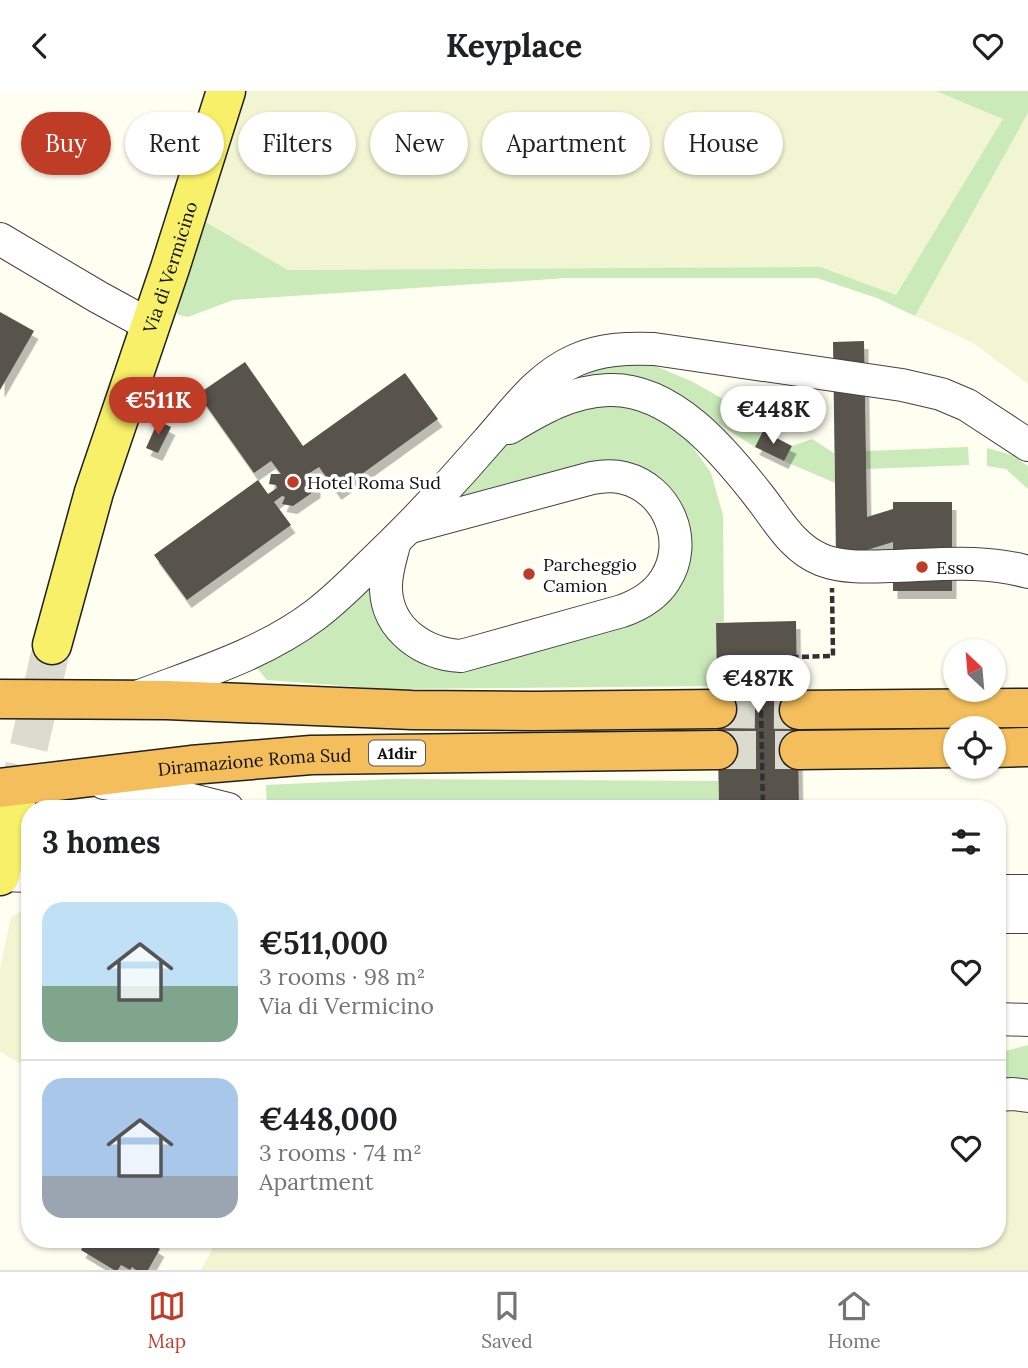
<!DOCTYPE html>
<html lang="en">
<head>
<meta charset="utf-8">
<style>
  :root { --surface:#fff; --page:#f2f2f2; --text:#202124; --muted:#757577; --line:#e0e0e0; --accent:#bf3d27 }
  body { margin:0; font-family:Lora,serif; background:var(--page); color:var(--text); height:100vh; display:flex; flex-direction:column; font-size:26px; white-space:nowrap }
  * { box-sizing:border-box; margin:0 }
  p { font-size:23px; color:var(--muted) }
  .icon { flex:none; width:38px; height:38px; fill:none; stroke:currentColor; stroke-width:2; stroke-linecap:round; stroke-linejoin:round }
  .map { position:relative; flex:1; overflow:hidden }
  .details { position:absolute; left:21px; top:709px; width:985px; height:448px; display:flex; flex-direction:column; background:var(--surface); border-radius:28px; box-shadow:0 2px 5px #0004 }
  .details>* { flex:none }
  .hud { position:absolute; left:21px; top:21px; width:987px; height:63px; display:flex; gap:14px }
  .needle { width:46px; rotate:334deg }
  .fabs { position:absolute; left:943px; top:548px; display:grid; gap:14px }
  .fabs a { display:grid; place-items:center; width:63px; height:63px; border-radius:50%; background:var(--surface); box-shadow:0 2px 5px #0004; font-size:35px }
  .price { position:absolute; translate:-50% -60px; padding:0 16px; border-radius:24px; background:#fff; color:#222; font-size:23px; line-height:46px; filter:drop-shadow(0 2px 4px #0008) }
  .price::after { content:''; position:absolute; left:50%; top:42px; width:21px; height:16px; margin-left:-10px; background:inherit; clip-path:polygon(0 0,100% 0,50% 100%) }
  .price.on { background:var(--accent); color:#fff }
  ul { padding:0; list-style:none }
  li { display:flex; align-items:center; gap:21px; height:175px; padding:0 21px }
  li+li { border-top:2px solid var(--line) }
  li span { display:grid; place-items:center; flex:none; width:196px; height:140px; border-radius:21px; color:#555 }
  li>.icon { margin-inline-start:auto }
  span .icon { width:84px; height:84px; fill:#fffc; stroke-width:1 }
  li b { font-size:30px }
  h2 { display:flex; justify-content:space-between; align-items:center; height:84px; padding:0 21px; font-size:30px }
  .chip { padding:0 24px; border-radius:32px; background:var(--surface); box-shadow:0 2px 5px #0004; font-size:24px; line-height:63px }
  .chip.on { background:var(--accent); color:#fff }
  header { display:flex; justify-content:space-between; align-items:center; height:91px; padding:0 21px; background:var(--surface); font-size:32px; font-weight:700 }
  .tabs { display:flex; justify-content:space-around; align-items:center; height:98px; border-top:2px solid var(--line); background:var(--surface); font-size:19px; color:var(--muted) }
  .tabs a { display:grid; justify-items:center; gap:4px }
  .tabs .on { color:var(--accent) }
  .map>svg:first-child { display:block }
  .farmland { fill:#f1f5d1 }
  .green { fill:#caeaba }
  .building { fill:#58524b; filter:url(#shadow) }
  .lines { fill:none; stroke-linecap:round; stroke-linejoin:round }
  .major-tunnel { stroke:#dbdbcf; stroke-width:38; stroke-dasharray:38 19; stroke-linecap:butt }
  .highway-tunnel { stroke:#dbdbcf; stroke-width:38; stroke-dasharray:38 19; stroke-linecap:butt }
  .minor-casing { stroke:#424242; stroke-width:34 }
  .major-casing { stroke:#202020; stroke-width:41 }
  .highway-casing { stroke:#202020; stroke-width:41 }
  .path { stroke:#313131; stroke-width:4.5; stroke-dasharray:7 3.5; stroke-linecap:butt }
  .minor { stroke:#fff; stroke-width:32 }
  .major { stroke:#f8f068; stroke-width:38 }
  .highway { stroke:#f3be5b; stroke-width:38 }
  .path-bridge { stroke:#313131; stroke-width:4.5; stroke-dasharray:7 3.5; stroke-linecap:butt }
  .poi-dot { fill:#bf3d27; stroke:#fff; stroke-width:2.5 }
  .labels { text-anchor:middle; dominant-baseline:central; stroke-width:7; stroke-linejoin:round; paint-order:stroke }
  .shield { fill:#fff; stroke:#575757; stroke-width:2 }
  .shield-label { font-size:16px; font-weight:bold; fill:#0f0f0f }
  .street-label { font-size:18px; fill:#0f0f0f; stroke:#fff }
  .poi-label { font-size:18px; fill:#0f0f0f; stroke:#fff; text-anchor:start }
</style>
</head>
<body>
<header><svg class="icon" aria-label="back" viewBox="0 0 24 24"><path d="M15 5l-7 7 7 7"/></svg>Keyplace<svg class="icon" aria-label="heart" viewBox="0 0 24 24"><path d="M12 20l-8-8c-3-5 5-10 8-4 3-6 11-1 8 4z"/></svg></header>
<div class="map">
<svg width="1028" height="1179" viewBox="0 0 1028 1179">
  <defs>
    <filter id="shadow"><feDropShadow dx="4.5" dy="8" stdDeviation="0" flood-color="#0004"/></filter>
  </defs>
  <rect width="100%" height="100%" fill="#fffff1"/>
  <!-- farmland -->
  <g class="farmland">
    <polygon points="245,0 936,0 1004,28 896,204 821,176 288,179 197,126 205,101"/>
    <polygon points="1028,22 1028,293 973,252 915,225"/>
    <polygon points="30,815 30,978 0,961 0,878 11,826"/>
    <polygon points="998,1011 1028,1015 1028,1179 201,1179 218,1148 998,1148"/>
  </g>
  <!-- green -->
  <g class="green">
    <polygon points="936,0 1028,0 1028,22 915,225 877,207 817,187 567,187 233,209 188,226 179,224 170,214 197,126 288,179 821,176 896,204 1003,28"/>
    <polygon points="617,271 655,275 691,290 737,316 763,340 755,356 706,325 547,300 579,280"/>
    <polygon points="610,311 652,323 687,348 711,382 723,424 724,531 716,532 717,595 386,598 267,589 251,570 380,472 403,560 659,513 662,395 437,415 527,329"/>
    <polygon points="812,348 834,362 835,392 784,370 792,355"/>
    <polygon points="968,356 969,374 866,378 866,360"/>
    <polygon points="987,357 1012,364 1028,375 1028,398 1006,378 987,375"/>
    <polygon points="394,688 718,690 719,717 267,717 266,694"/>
    <polygon points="1028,954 1028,989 1007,987 998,988 998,962"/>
  </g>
  <!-- building -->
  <g class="building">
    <polygon points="0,221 34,240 0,299"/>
    <polygon points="864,250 867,426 893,418 893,411 952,411 952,500 893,500 893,451 867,459 867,466 836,466 833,251"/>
    <polygon points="245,271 303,355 405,282 438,328 337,401 319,376 308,383 310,387 316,388 316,399 293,415 282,413 285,406 282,405 274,411 291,434 187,509 154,464 258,389 268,403 277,397 276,394 269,393 271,383 281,383 271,370 254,382 198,303"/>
    <polygon points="158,330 171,336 158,362 146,357"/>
    <polygon points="763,340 792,355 784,370 755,356"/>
    <polygon points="796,530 799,718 719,718 716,532"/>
    <polygon points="87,1148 149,1148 147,1150 160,1158 148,1179 136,1179 132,1176 130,1179 121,1174 118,1179 114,1179 81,1159"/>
  </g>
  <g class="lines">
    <!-- major-tunnel -->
    <polyline class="major-tunnel" points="16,712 52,554"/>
    <!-- highway-tunnel -->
    <g class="highway-tunnel">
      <polyline points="717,618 799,619"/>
      <polyline points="718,659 799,659"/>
    </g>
    <!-- minor casing -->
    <g class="minor-casing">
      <g id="minor">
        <polyline points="0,148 98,206 151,235"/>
        <path d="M509 337C539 319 571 300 608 299 671 296 724 360 759 405 778 429 792 457 822 469 843 477 867 476 890 475 935 474 984 468 1028 481"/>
        <path d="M395 450C391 466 385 483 386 499 388 539 424 563 461 565L622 520C639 514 655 505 665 489 690 451 668 398 624 387 613 384 602 385 592 387L410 436"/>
        <path d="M137 606C197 583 262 564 315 524 335 509 352 492 370 474 411 435 450 394 487 351 514 321 537 286 576 269 601 258 627 257 654 258L902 294 941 303 967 314 1028 354"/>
        <polyline points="104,692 168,703 228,718"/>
        <polyline points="0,784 30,785"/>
        <polyline points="998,800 1028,800"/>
        <polyline points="998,826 1028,826"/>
        <polyline points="998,928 1028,929"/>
        <polyline points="998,1004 1013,1003 1028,1005"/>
      </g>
    </g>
    <!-- major casing -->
    <g class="major-casing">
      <g id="major">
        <path id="s1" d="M52 554 94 401 170 177 226 0"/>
        <polyline points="0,785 16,712"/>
      </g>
    </g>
    <!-- highway casing -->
    <g class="highway-casing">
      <g id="highway">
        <polyline points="0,608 167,609 412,619 533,620 717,618"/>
        <polyline points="799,619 1028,617"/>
        <polyline points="994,657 1028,656"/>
        <polyline points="799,659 956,657"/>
        <path id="s2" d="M0 697 191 674 311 664 718 659"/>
      </g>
    </g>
    <!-- path -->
    <polyline class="path" points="760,567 833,565 832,497"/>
    <!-- minor -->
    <use href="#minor" class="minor"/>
    <!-- major -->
    <use href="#major" class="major"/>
    <!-- highway -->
    <use href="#highway" class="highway"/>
    <!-- path-bridge -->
    <polyline class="path-bridge" points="760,567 763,718"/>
  </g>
  <!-- markers -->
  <g class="poi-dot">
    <circle cx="293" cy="391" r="7"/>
    <circle cx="922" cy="476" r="7"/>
    <circle cx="529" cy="483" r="7"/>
  </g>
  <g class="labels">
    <!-- shield labels -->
    <rect class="shield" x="369" y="649.5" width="56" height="25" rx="5"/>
    <g class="shield-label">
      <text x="397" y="662">A1dir</text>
    </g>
    <!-- street labels -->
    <g class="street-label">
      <text stroke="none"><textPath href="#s1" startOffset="396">Via di Vermicino</textPath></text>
      <text stroke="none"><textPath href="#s2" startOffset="256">Diramazione Roma Sud</textPath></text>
    </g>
    <!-- poi labels -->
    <g class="poi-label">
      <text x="307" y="391">Hotel Roma Sud</text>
      <text x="543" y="473">Parcheggio<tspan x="543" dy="21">Camion</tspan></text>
      <text x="936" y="476">Esso</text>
    </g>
  </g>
</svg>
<div class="fabs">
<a><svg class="needle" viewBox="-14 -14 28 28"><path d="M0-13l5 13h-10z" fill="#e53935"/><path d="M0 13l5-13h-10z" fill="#757577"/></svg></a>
<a><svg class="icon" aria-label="locate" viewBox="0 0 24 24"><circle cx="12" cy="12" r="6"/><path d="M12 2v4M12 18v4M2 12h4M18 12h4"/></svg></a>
</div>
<b class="price on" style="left:158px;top:346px">€511K</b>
<b class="price" style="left:773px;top:355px">€448K</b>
<b class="price" style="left:758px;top:624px">€487K</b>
<div class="hud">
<a class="chip on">Buy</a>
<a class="chip">Rent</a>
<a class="chip">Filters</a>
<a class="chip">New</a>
<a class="chip">Apartment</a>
<a class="chip">House</a>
</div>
<section class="details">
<h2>3 homes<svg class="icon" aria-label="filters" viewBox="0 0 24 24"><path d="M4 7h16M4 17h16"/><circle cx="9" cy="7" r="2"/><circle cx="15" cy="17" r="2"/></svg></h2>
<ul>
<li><span style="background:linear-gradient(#bfe0f5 60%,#7fa58c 0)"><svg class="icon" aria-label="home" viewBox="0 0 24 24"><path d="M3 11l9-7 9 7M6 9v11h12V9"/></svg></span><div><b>€511,000</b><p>3 rooms · 98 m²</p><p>Via di Vermicino</p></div><svg class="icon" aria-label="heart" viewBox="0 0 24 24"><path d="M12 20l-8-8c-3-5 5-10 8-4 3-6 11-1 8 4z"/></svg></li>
<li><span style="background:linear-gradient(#a9c7e8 70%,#9aa5b1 0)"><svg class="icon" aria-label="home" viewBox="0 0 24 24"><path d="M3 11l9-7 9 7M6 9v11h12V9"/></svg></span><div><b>€448,000</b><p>3 rooms · 74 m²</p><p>Apartment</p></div><svg class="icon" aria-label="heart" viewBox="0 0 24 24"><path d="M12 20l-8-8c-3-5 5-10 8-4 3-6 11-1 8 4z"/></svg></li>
</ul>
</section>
</div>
<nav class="tabs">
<a class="on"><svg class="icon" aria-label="map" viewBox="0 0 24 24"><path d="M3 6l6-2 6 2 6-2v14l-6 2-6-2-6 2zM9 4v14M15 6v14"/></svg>Map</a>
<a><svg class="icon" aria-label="saved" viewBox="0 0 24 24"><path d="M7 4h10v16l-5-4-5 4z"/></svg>Saved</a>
<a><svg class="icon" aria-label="home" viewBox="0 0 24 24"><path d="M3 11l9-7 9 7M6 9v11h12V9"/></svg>Home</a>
</nav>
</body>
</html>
